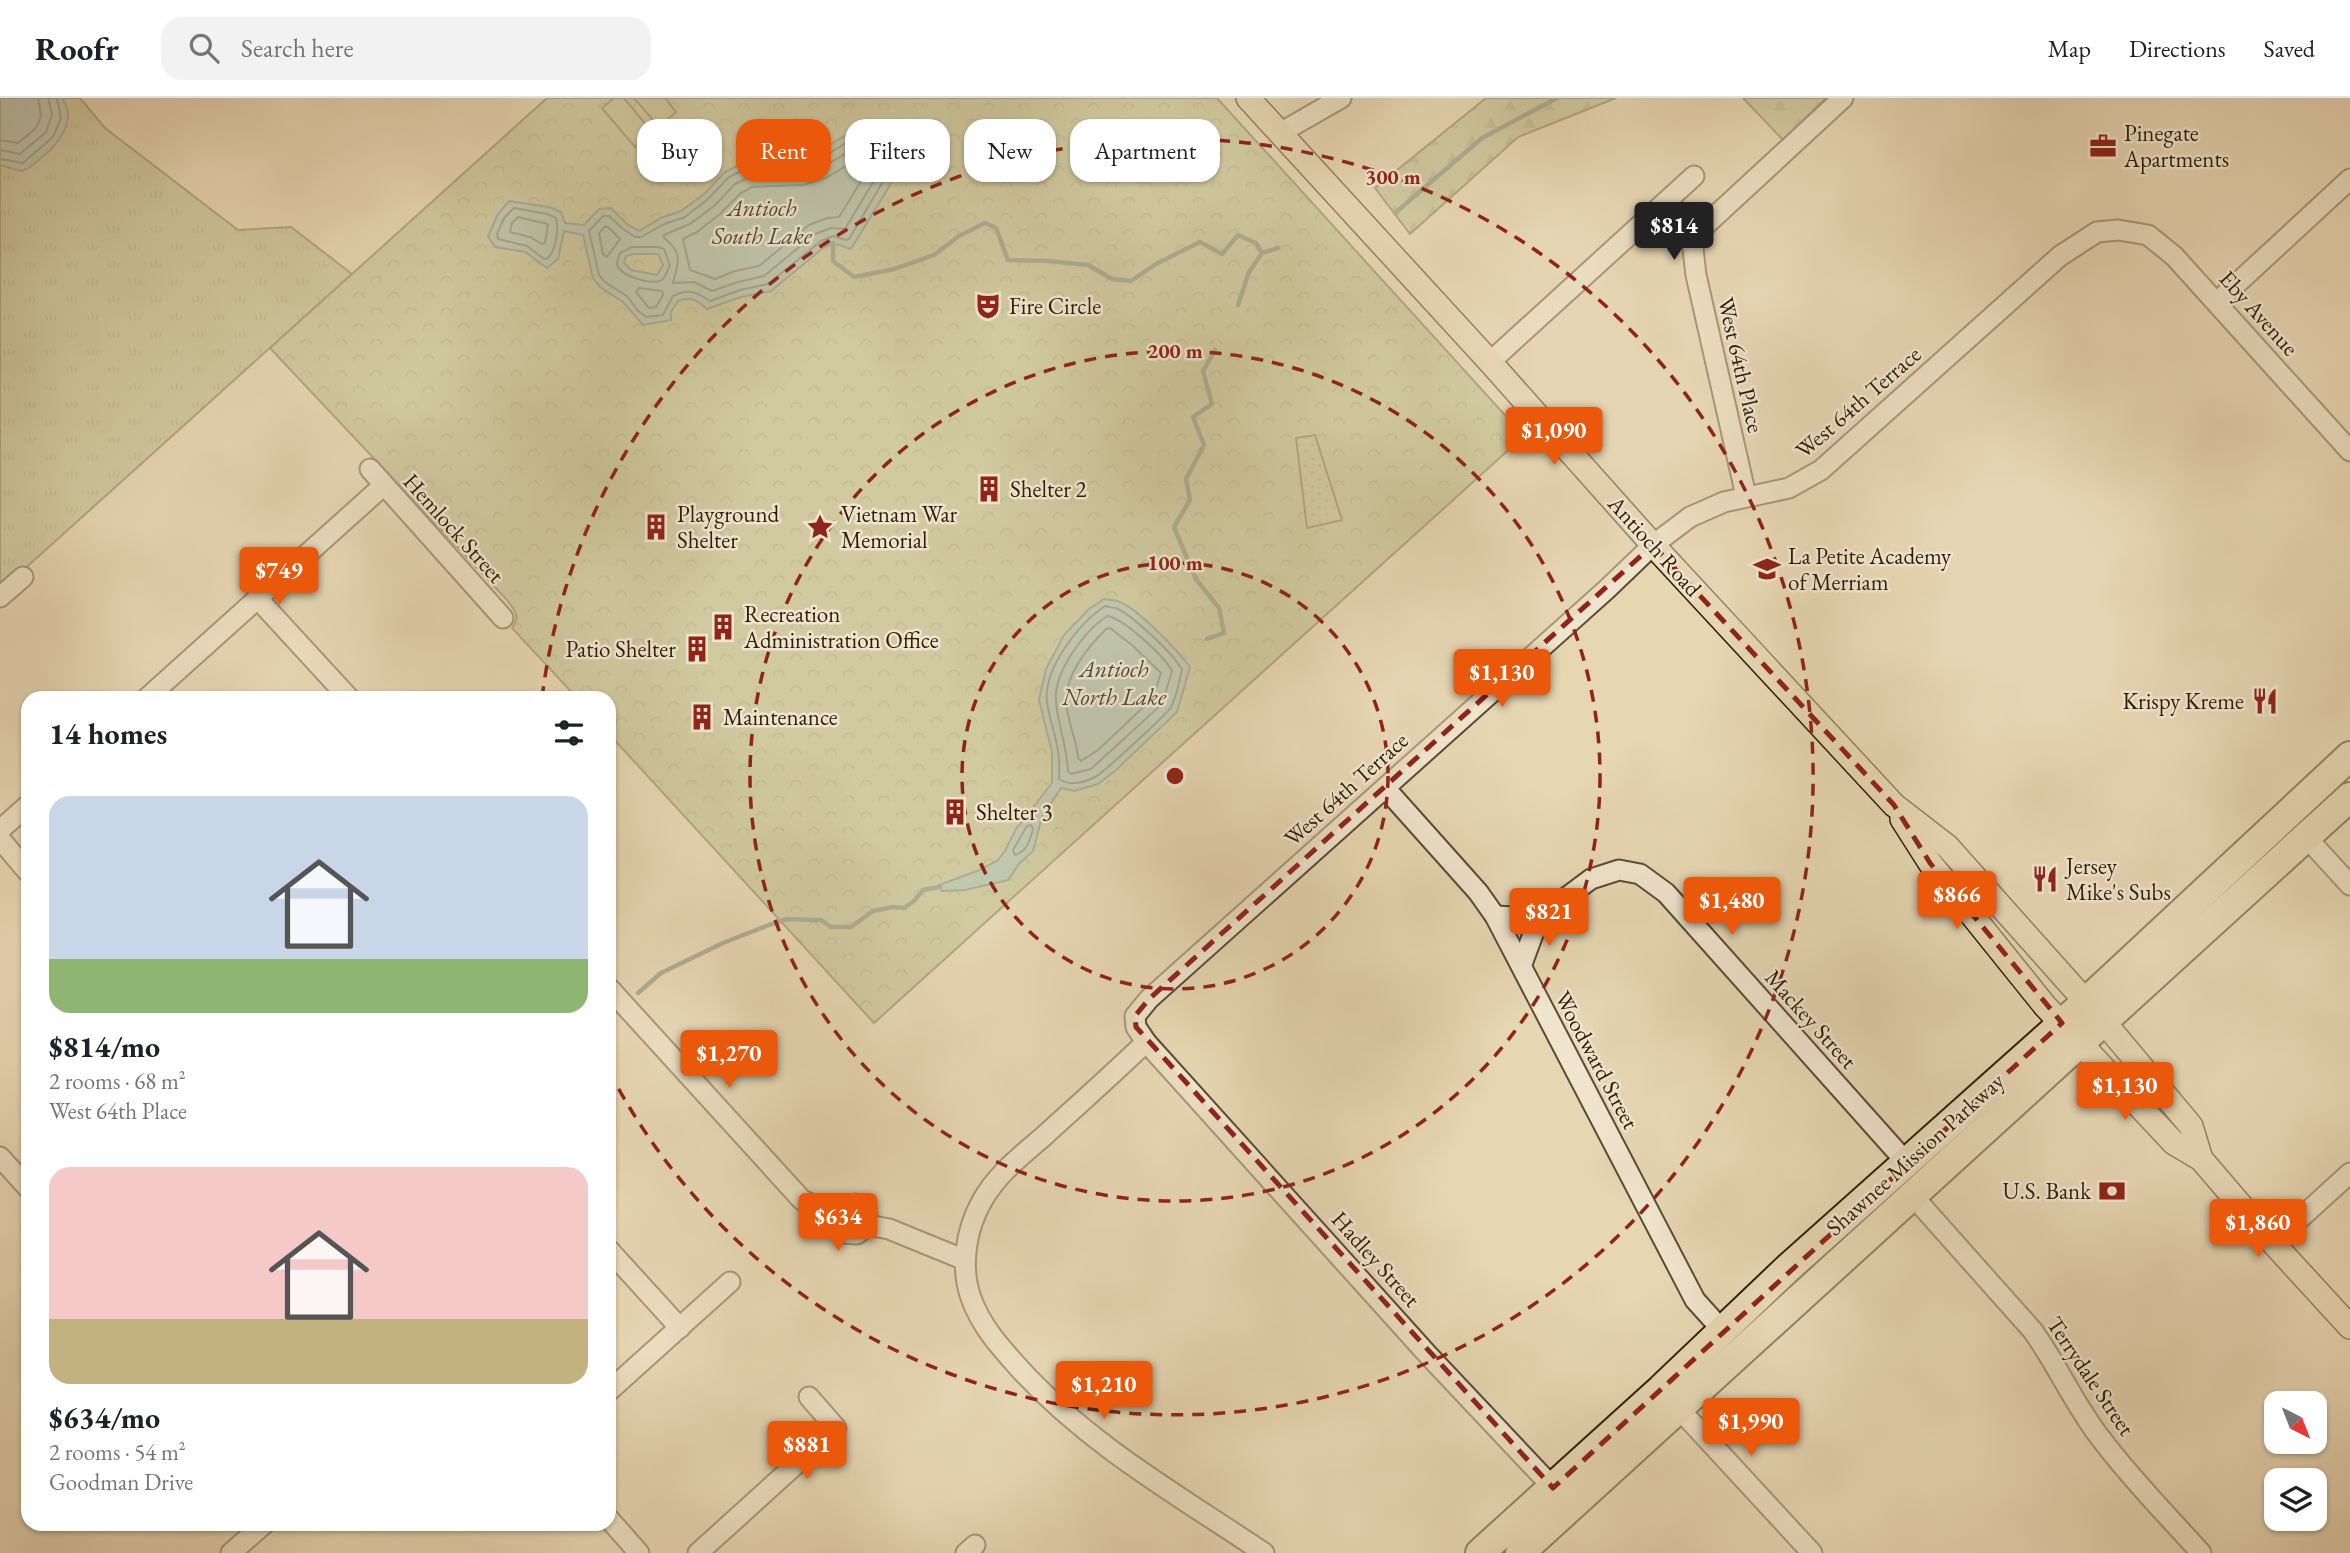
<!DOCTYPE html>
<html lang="en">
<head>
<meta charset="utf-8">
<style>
  :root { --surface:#fff; --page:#f2f2f2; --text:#202124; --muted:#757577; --line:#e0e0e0; --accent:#ea580c }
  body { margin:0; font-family:"EB Garamond",serif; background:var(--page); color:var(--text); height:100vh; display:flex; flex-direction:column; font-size:26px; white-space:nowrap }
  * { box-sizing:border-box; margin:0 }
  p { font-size:23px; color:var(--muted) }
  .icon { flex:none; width:38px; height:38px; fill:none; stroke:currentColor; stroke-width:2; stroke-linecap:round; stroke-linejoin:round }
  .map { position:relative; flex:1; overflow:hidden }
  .side { position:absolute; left:21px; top:593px; width:595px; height:840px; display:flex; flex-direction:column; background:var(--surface); border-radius:21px; box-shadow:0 2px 5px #0004 }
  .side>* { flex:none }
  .banner { position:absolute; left:637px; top:21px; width:665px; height:63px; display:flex; gap:14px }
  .needle { width:46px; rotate:138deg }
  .buttons { position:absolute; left:2264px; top:1293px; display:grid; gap:14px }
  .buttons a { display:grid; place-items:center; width:63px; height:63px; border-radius:14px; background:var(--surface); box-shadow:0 2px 5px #0004; font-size:35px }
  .price { position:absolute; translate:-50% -60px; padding:0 16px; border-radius:7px; background:var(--accent); color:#fff; font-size:23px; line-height:46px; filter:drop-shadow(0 2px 4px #0008) }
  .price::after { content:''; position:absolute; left:50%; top:42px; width:21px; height:16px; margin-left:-10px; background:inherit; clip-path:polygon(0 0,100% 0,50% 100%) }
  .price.selected { background:#222; color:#fff }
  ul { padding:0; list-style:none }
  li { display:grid; align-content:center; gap:14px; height:371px; padding:0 28px }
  li span { display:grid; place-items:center; height:217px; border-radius:21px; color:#555 }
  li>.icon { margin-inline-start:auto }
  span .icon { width:126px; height:126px; fill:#fffc; stroke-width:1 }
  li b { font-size:30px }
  h2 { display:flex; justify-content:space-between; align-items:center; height:84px; padding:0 28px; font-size:30px }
  .tag { padding:0 24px; border-radius:21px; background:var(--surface); box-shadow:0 2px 5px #0004; font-size:24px; line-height:63px }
  .tag.selected { background:var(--accent); color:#fff }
  header { display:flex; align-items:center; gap:42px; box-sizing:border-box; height:98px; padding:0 35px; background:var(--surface); border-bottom:2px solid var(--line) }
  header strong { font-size:33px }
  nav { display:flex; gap:38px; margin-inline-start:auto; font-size:24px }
  .search { width:490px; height:63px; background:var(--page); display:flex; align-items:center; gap:18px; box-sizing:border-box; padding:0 24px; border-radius:21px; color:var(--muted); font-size:26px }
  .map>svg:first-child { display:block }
  .grass { fill:url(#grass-tufts); stroke:#746e48; stroke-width:2 }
  .forest { fill:url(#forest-firs); stroke:#746e48; stroke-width:2 }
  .park { fill:url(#park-crowns); stroke:#746e48; stroke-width:2 }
  .garden { fill:url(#garden-dots); stroke:#746e48; stroke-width:2 }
  .pitch { fill:#b9bd89; stroke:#746e48; stroke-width:2 }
  .water { fill:#96b9ad; stroke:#6c7b6b; stroke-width:2; fill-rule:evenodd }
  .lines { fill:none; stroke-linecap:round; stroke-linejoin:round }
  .shore { stroke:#626c5a; stroke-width:2 }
  .stream { stroke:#6c7b6b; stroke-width:4.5 }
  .minor-casing { stroke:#5c4c32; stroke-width:23 }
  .major-casing { stroke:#2e1e08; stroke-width:26 }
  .highway-casing { stroke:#2e1e08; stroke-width:32 }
  .minor { stroke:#efe4cd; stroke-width:19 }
  .major { stroke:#e6d6b2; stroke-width:23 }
  .highway { stroke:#e6d6b2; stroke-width:28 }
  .marked { fill:none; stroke:#8f2418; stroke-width:5; stroke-dasharray:14 9; stroke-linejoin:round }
  .ring { fill:none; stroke:#8f2418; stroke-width:3.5; stroke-dasharray:12 9 }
  .labels { text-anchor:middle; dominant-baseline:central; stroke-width:5; stroke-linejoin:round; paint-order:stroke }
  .poi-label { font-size:23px; fill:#2e1e08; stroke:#efe4cd; text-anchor:start }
  .street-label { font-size:23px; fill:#2e1e08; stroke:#efe4cd }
  .water-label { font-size:24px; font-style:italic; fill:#4d4c3a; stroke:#efe4cd }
  .centre { fill:#8f2418; stroke:#efe4cd; stroke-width:3.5 }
  .ring-label { font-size:21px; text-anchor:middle; font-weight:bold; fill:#8f2418; stroke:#efe4cd; stroke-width:5; stroke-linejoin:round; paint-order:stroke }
</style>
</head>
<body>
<header>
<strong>Roofr</strong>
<div class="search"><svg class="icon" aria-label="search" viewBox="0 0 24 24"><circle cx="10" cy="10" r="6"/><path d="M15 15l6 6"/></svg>Search here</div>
<nav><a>Map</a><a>Directions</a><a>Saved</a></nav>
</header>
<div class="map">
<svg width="2350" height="1455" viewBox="0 0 2350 1455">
  <defs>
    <pattern id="grass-tufts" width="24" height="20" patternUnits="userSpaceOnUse" patternTransform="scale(1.75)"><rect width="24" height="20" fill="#b9bd89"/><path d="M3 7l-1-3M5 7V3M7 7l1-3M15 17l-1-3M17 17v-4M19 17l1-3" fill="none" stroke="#9fa275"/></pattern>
    <pattern id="forest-firs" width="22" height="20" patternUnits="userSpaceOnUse" patternTransform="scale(1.75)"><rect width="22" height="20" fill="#b9bd89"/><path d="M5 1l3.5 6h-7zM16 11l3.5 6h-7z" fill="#9fa275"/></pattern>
    <pattern id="park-crowns" width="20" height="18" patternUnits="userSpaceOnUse" patternTransform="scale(1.75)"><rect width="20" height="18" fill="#b9bd89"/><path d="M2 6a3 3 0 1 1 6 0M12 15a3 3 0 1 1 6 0" fill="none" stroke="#9fa275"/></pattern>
    <pattern id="garden-dots" width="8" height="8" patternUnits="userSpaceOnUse" patternTransform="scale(1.75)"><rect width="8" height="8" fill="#b9bd89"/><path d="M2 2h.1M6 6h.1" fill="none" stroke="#9fa275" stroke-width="1.8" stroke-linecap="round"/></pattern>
  </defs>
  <rect width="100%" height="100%" fill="#e6d6b2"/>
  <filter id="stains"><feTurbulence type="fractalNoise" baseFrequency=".00286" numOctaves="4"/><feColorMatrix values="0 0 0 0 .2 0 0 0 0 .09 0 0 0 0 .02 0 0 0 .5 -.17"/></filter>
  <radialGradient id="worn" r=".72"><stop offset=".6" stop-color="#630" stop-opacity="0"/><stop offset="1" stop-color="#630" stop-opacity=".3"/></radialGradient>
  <!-- grass -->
  <polygon class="grass" points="0,0 80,0 105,30 238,132 291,129 352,176 0,493"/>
  <!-- forest -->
  <g class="forest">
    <polygon points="1486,0 1616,0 1518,39 1410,136 1375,90"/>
    <polygon points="1743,0 1826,0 1783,42"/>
  </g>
  <!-- park -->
  <path class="park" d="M547 0H1217L1524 338 874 925 609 636V600H577L512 530C521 518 515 513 507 502L270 250Z"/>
  <!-- garden -->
  <polygon class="garden" points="1315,337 1342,422 1307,430 1296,340"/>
  <!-- pitch -->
  <g class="pitch">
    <polygon points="614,0 624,0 652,34 635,49 602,10"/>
    <polygon points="634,0 665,0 676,14 659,29"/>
  </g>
  <!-- water -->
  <g class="water">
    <path d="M0 0H62C82 28 47 57 27 71L21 73 0 67Z"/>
    <path d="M882 29C889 40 899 48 907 59L851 151 833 145 823 150 771 193 741 199 707 211C696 202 692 198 678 203L671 214V222L643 227 623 204 600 189 593 180 583 137 564 133 558 161 547 170 525 154 495 149 488 138 498 116 509 103 549 109 561 114 565 125 584 127 599 111 611 110 627 126 639 133 661 120 681 113 704 96 725 74 747 63 795 62 815 56 854 32ZM633 156H658L663 167 657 177 631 172 624 165 626 158Z"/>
    <path d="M1104 501C1108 502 1116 502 1120 504 1139 512 1177 552 1190 569L1177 614 1116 672 1098 686 1074 693 1061 690 1042 719 1033 753 1019 766 1008 782 965 792 942 793 939 787 977 773 997 763 1005 753 1016 731 1052 685V654L1039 602 1046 571 1064 537 1089 511Z"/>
  </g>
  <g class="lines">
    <!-- shore -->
    <g class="shore">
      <path d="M878 37 893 52 897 60 849 141 846 142 833 138 821 143 768 186 740 192 710 203C696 194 689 190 673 198L663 217 646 219 637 212 628 199 605 184 599 177 589 133 603 118H609L623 131 635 139H641L664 126 685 119 708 101 729 79 748 70 797 69 818 62 856 39Z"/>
      <polyline points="0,42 18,45 35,31 39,24 41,17 38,0"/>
      <path d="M874 46 886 57 887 61 845 131 831 130 815 136 764 178 738 184 712 193 694 184 673 185C677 167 685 156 664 140V137L690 126 714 108 735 86 750 79 799 77 822 70 859 47Z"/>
      <polyline points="0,52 20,56 46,34 52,16 48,0"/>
      <polygon points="869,57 873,64 839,119 827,120 809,127 759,168 735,173 715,181 690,172 683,141 697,134 720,116 741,95 752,89 803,87 826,80 862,58"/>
      <polyline points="0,61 23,65 53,39 61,20 57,0"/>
      <path d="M514 110 547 116 556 120C559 131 556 152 548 160L544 161 527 148 498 141 497 136 504 120Z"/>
      <polygon points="518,119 548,126 545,145 542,146 530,139 510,134 512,125"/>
      <polygon points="604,129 608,129 620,141 607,159 603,156 599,136"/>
      <path d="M632 149H658L664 151 670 167C668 172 666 178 662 182 653 188 619 178 617 166 617 163 619 158 620 155Z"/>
      <polygon points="639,190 662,193 663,197 656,209 649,210 636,194"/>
      <path d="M1105 508C1107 509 1115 510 1116 510 1131 516 1176 558 1182 572 1179 583 1177 598 1171 609 1168 615 1103 675 1095 679 1084 685 1069 688 1059 681 1059 672 1060 662 1058 653 1056 637 1049 621 1047 604 1043 571 1079 525 1105 508Z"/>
      <path d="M1107 518C1122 519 1165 559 1172 573L1162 606 1091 671 1071 676 1068 673C1067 648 1058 628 1056 604 1053 575 1084 533 1107 518Z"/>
      <path d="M1110 530 1132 547 1161 575 1153 600 1098 652 1081 663 1078 660C1077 641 1066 621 1066 601 1067 574 1088 549 1106 531Z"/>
      <path d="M1027 728 1031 727 1033 731C1030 742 1027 754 1015 757L1013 752Z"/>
    </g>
    <!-- stream -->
    <g class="stream">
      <polyline points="1395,115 1482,40 1557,0"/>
      <polyline points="833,145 833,163 854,179 894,171 934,157 959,138 985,125 996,130 1008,162 1049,163 1088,167 1112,181 1131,183 1156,166 1200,144 1222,156 1238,137 1256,145 1262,155"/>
      <polyline points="1238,207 1249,174 1262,155 1278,150"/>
      <polyline points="1207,541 1224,535 1219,510 1196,481 1174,429 1190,402 1186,381 1204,347 1193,319 1212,306 1203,273 1215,252"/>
      <polyline points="638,895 661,875 723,845 769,827 787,821 814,822 821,822 831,829 851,829 873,813 893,809 904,810 914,803 923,792 940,789"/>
    </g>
    <!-- minor casing -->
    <g class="minor-casing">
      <g id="minor">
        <polyline points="1280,35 1341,0"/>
        <polyline points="2217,204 2350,81"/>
        <polyline points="1490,264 1694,78"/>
        <polyline points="370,371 503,520"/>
        <polyline points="1746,398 1696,177 1693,151 1698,134 1843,0"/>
        <polyline points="0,499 23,479"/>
        <polyline points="258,501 349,600"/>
        <polyline points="147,600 384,387"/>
        <polyline points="1386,691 1478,794 1495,818 1695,1202 1723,1233"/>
        <polyline points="0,732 28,707"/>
        <polyline points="2307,740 2350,787"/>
        <polyline points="0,741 28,774"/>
        <polyline points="1495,818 1539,820 1591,781 1619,772 1640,776 1666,795 1906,1064"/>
        <polyline points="1522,866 1539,820"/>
        <polyline points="609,890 802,1102 834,1116"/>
        <polyline points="1146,944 1429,1258 1561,1398"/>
        <polyline points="0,1059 28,1090"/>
        <path d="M1912 1097 2033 1233C2058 1268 2075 1308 2102 1342 2132 1382 2168 1418 2201 1455"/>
        <polyline points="834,1116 834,1124 843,1135 857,1136 868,1127"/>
        <polyline points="834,1116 842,1109 856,1106 866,1114 868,1127"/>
        <polyline points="868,1127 889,1131 965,1162"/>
        <polyline points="2273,1145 2350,1075"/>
        <polyline points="609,1152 680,1230"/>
        <polyline points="609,1293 730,1184"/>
        <polyline points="1670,1301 1812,1455"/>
        <polyline points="609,1421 639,1455"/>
        <polyline points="231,1455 264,1426"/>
        <polyline points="698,1455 836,1330 809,1299"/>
        <polyline points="966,1455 975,1447"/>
        <path d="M1264 1455C1178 1397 1089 1347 1019 1270 1000 1249 981 1228 971 1200 960 1169 966 1131 982 1103 997 1076 1022 1057 1044 1038 1078 1007 1113 976 1146 944L1136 929 1135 918 1149 901 1606 492 1653 447 1690 419 1724 404 1789 390 1821 372 2060 158 2097 134 2118 132 2148 137 2174 158 2350 353"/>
      </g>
    </g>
    <!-- major casing -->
    <g class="major-casing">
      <g id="major">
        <polyline points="1248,0 1490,264 1653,447 1894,707 1947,748 2104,924 2191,1028 2201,1061"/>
        <polyline points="1902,721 1930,765 2045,908 2174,1045 2201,1061 2273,1145 2350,1229"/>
      </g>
    </g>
    <!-- highway casing -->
    <g class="highway-casing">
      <g id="highway">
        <polyline points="1480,1455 1661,1291 1788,1170 2086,904 2350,658"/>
        <polyline points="1520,1455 2350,699"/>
      </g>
    </g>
    <!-- minor -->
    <use href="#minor" class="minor"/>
    <!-- major -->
    <use href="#major" class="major"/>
    <!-- highway -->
    <use href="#highway" class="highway"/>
  </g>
  <!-- marked area -->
  <path d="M0 0H2350V1455H0ZM1653 447 1894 707 1930 765 2062 925 1553 1390 1136 929 1135 918 1149 901Z" fill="#e6d6b2" fill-opacity=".55" fill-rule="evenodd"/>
  <path class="marked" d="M1653 447 1894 707 1930 765 2062 925 1553 1390 1136 929 1135 918 1149 901Z"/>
  <!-- distance rings -->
  <g class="ring">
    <circle cx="1175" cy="678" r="213"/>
    <circle cx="1175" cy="678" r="425"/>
    <path d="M542 600A638 638 0 1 1 609 973"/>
  </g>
  <!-- icons -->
  <defs>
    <g id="office-bare" transform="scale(2.1)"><path d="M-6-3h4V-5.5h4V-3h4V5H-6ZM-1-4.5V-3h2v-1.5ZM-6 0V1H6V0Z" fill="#8f2418" stroke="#efe4cd" stroke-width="2.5" paint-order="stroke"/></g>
    <g id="theatre-bare" transform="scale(2.1)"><path d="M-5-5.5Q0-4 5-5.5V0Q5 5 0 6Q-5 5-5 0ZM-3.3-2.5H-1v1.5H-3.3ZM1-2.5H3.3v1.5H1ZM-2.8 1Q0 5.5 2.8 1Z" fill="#8f2418" stroke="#efe4cd" stroke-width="2.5" paint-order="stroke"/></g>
    <g id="building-bare" transform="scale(2.1)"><path d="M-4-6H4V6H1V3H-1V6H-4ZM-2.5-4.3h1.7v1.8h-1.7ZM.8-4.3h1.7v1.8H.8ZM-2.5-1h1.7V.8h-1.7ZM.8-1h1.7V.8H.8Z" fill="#8f2418" stroke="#efe4cd" stroke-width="2.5" paint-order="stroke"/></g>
    <g id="sight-bare" transform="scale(2.1)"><path d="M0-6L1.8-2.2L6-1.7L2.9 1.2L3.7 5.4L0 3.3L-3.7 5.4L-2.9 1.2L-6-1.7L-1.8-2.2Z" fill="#8f2418" stroke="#efe4cd" stroke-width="2.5" paint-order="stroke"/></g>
    <g id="school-bare" transform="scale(2.1)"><path d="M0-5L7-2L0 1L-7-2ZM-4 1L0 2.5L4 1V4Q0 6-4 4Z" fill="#8f2418" stroke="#efe4cd" stroke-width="2.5" paint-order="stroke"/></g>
    <g id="restaurant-bare" transform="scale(2.1)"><path d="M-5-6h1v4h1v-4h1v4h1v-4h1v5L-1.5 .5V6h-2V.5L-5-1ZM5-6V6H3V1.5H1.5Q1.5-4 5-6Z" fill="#8f2418" stroke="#efe4cd" stroke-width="2.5" paint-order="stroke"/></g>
    <g id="bank-bare" transform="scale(2.1)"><path d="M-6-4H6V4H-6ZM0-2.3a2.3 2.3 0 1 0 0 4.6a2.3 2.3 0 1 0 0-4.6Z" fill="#8f2418" stroke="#efe4cd" stroke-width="2.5" paint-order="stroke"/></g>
  </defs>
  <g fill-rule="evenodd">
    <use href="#office-bare" x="2103" y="48"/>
    <use href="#theatre-bare" x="988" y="208"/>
    <use href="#building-bare" x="989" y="391"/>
    <use href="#building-bare" x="656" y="429"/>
    <use href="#sight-bare" x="820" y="429"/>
    <use href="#school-bare" x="1767" y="471"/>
    <use href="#building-bare" x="723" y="529"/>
    <use href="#building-bare" x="697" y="551"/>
    <use href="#restaurant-bare" x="2265" y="603"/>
    <use href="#building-bare" x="702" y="619"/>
    <use href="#building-bare" x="955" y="714"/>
    <use href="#restaurant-bare" x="2045" y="781"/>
    <use href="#bank-bare" x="2112" y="1093"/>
  </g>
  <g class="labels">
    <!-- poi labels -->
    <g class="poi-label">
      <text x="2124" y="35">Pinegate<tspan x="2124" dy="26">Apartments</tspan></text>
      <text x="1009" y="208">Fire Circle</text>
      <text x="1010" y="391">Shelter 2</text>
      <text x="677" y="416">Playground<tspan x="677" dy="26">Shelter</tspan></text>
      <text x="841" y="416">Vietnam War<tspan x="841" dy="26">Memorial</tspan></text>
      <text x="1788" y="458">La Petite Academy<tspan x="1788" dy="26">of Merriam</tspan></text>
      <text x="744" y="516">Recreation<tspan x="744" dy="26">Administration Office</tspan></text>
      <text x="676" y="551" text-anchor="end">Patio Shelter</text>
      <text x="2244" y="603" text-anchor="end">Krispy Kreme</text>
      <text x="723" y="619">Maintenance</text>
      <text x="976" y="714">Shelter 3</text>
      <text x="2066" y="768">Jersey<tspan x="2066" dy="26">Mike's Subs</tspan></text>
      <text x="2091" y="1093" text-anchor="end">U.S. Bank</text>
    </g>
    <!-- street labels -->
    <g class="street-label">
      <text transform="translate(2259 215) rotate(48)">Eby Avenue</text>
      <text transform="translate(1741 267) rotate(77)">West 64th Place</text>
      <text transform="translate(1858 304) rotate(-41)">West 64th Terrace</text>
      <text transform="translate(454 430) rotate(48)">Hemlock Street</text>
      <text transform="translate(1655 448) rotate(48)">Antioch Road</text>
      <text transform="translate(1346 691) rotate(-42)">West 64th Terrace</text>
      <text transform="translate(1811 921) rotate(48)">Mackey Street</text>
      <text transform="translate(1597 962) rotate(62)">Woodward Street</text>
      <text transform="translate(1915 1056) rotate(-42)">Shawnee Mission Parkway</text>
      <text transform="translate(1376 1161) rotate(48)">Hadley Street</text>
      <text transform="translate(2091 1278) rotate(56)">Terrydale Street</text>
    </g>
    <!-- water labels -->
    <g class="water-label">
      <text x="762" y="109">Antioch<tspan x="762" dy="28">South Lake</tspan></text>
      <text x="1114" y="570">Antioch<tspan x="1114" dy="28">North Lake</tspan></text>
    </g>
  </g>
  <circle cx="1175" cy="678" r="10" class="centre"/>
  <g class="ring-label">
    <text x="1393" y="86">300 m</text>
    <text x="1175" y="260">200 m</text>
    <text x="1175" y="472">100 m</text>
  </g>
  <rect width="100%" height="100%" filter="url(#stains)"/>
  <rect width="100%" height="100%" fill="url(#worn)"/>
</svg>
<div class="buttons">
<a><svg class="needle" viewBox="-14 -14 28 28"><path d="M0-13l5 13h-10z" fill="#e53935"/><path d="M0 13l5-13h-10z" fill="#757577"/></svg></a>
<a><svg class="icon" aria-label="layers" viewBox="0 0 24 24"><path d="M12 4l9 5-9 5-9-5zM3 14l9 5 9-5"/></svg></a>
</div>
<b class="price selected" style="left:1674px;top:164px">$814</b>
<b class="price" style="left:1554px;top:369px">$1,090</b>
<b class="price" style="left:279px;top:509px">$749</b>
<b class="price" style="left:1502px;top:611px">$1,130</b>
<b class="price" style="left:1957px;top:833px">$866</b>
<b class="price" style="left:1732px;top:839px">$1,480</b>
<b class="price" style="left:1549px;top:850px">$821</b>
<b class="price" style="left:729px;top:992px">$1,270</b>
<b class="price" style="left:2125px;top:1024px">$1,130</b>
<b class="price" style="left:838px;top:1155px">$634</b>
<b class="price" style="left:2258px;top:1161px">$1,860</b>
<b class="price" style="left:1104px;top:1323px">$1,210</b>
<b class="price" style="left:1751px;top:1360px">$1,990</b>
<b class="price" style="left:807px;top:1383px">$881</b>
<div class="banner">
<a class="tag">Buy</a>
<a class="tag selected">Rent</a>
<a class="tag">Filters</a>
<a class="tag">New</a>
<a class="tag">Apartment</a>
</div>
<section class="side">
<h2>14 homes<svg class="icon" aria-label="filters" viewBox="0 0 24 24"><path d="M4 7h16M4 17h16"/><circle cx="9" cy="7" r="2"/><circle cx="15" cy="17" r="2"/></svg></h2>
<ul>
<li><span style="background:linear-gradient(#c9d6e8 75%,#8fb573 0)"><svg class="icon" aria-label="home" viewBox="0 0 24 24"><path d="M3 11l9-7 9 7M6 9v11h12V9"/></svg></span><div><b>$814/mo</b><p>2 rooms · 68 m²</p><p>West 64th Place</p></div></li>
<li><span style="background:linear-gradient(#f6c9c9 70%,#c2b280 0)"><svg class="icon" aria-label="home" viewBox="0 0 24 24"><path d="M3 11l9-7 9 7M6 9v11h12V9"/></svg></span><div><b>$634/mo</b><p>2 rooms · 54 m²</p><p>Goodman Drive</p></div></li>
</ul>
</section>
</div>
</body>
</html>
